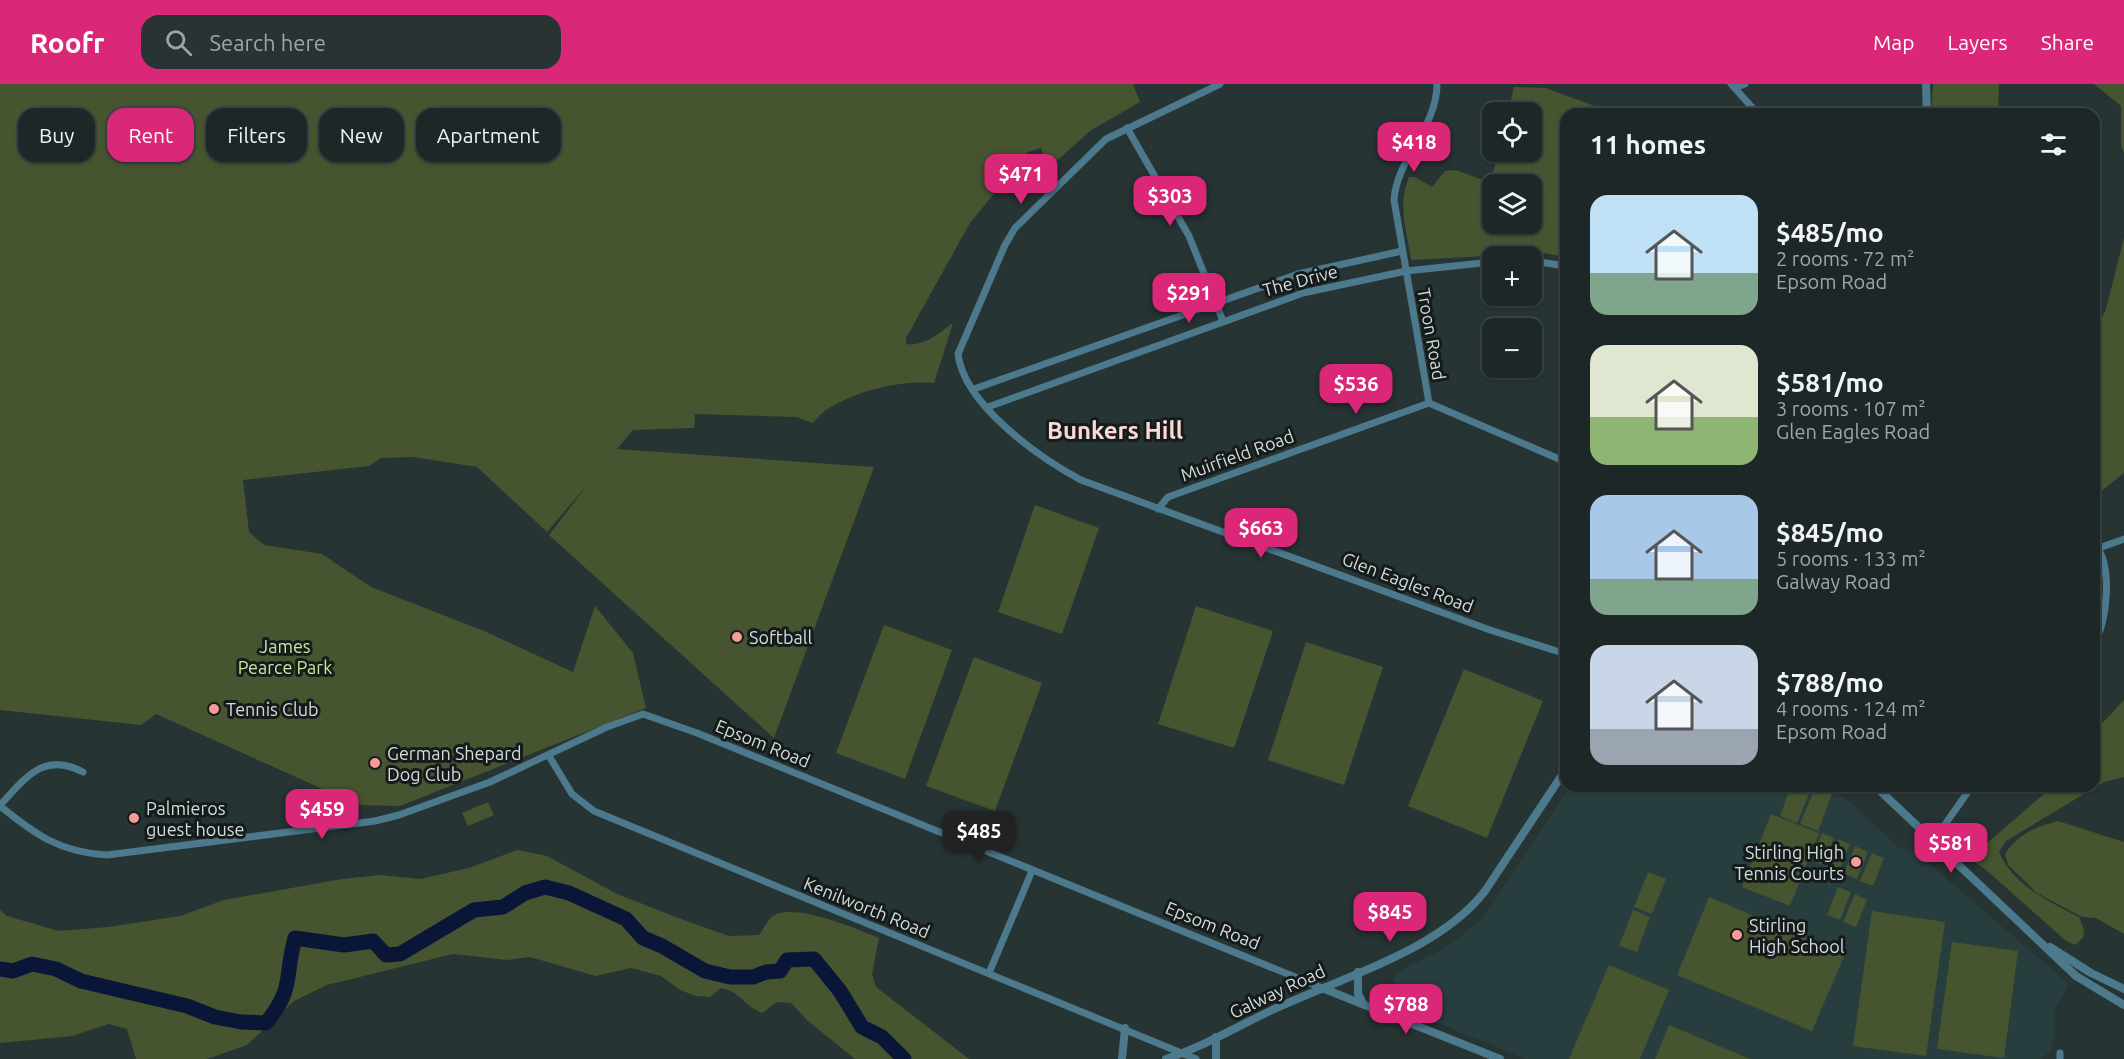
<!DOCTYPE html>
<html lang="en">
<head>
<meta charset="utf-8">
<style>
  :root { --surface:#1d2727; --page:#2a3333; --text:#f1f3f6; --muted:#a0a5a7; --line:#3b4444; --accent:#db2777 }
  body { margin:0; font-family:Ubuntu,sans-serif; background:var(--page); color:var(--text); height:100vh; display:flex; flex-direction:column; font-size:22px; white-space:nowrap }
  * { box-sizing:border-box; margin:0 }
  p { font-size:20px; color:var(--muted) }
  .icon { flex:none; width:33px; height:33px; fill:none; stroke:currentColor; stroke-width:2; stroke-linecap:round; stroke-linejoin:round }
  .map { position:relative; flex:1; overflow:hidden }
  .sheet { position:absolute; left:1560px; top:24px; width:540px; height:684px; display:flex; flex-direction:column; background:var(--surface); border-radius:18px; box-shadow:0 2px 4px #0004,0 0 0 2px var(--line) }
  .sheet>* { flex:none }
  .hud { position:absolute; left:18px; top:24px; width:570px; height:54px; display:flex; gap:12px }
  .tools { position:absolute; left:1482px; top:18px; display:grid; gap:12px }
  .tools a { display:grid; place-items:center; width:60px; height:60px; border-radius:12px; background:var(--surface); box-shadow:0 2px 4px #0004,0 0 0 2px var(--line); font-size:30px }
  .price { position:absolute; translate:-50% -51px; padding:0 14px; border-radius:12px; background:var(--accent); color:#fff; font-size:20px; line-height:39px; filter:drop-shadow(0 2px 3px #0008) }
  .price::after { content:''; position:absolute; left:50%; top:36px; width:18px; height:14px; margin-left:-9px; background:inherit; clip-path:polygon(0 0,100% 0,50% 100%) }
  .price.selected { background:#222; color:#fff }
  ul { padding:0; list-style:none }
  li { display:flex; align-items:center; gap:18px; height:150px; padding:0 30px }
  li span { display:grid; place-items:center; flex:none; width:168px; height:120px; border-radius:18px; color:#555 }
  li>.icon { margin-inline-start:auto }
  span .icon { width:72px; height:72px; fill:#fffc; stroke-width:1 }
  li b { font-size:26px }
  h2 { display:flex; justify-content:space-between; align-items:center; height:72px; padding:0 30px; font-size:26px }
  .pill { padding:0 21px; border-radius:18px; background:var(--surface); box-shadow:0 2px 4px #0004,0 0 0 2px var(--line); font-size:21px; line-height:54px }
  .pill.selected { background:var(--accent); color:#fff }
  header { display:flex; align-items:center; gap:36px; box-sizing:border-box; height:84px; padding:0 30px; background:var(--accent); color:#fff }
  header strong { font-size:28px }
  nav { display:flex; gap:33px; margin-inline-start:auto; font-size:21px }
  .search { width:420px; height:54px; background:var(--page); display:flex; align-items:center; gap:15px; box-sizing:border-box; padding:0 21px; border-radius:18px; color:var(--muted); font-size:22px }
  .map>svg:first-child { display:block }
  .built { fill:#283e3e }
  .green { fill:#46542f; fill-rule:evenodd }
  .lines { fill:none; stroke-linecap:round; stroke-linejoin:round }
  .river { stroke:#091638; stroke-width:15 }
  .minor { stroke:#4d798d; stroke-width:7 }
  .tertiary { stroke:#4d798d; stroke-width:8 }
  .poi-dot { fill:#f59b98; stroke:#151b1b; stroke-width:2 }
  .labels { text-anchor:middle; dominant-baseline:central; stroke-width:6; stroke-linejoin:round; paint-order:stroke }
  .street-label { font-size:18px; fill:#d3dbdb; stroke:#151b1b }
  .poi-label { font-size:18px; fill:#d3dbdb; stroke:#151b1b; text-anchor:start }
  .park-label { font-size:18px; fill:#c9e69e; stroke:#151b1b }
  .district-label { font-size:24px; font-weight:bold; fill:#fbd7d5; stroke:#151b1b }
</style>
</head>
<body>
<header>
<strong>Roofr</strong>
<div class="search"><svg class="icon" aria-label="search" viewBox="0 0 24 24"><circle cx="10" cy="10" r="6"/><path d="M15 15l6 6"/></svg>Search here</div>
<nav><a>Map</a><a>Layers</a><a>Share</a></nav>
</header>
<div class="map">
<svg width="2124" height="975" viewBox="0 0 2124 975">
  <rect width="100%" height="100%" fill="#273434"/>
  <!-- built -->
  <polygon class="built" points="1571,702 1825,702 1849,717 1898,763 1913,766 2069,900 2054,927 2055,949 2050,967 2041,975 1526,975 1400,923 1394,913 1394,894 1401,886 1442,866 1483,835"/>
  <!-- green -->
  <g class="green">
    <path d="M0 0H1133L1140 18 1090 47 1048 85 1041 64 1028 68 970 139 906 254V260C924 263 939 249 953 239L934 299C899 296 856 307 826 326 821 329 817 335 813 339L796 333 695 330 694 344 633 346 617 365 874 383 774 654 549 451 589 399 547 448 477 383 413 373 381 374 369 382 243 396 249 448 264 461 322 470 371 503 484 547 573 588 595 522 633 569 646 624 400 722 358 721 156 630 141 641 0 626Z"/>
    <polygon points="1933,0 1999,0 1998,30 1931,30"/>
    <polygon points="2094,0 2124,0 2124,69 2121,62 2121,22"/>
    <path d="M1514 3 1546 4 1616 30H1566V173L1544 169 1411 176C1407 148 1397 120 1409 93H1415L1432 103 1445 87 1456 86 1485 97 1492 94 1498 68H1532V28H1508ZM1492 100H1532V140H1492Z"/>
    <polygon points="2124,154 2124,389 2094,413 2094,250 2106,225"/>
    <polygon points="1035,421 1099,444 1062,550 998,528"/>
    <polygon points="1196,522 1273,547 1234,664 1158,640"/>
    <polygon points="884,541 952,566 905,695 836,669"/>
    <polygon points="1306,558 1383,583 1344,701 1268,676"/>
    <polygon points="974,573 1042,599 995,727 926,702"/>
    <polygon points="1464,585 1543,617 1487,754 1408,722"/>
    <path d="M2124 616V693L2104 698 2006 757 1999 768C2014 802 2048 817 2079 833L2084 846 2083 854 2075 861 2066 857 1985 785 1974 778 1979 766 2053 702H2094V648Z"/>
    <polygon points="1791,702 1812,703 1797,739 1780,732"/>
    <polygon points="1815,704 1832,710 1818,747 1800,740"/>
    <polygon points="488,718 494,731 468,742 462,729"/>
    <polygon points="1771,730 1819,749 1790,822 1742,803"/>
    <path d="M2058 737 2124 758V850L2096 834 2082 833 2037 809 2008 781 2005 770C2018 750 2035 743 2058 737Z"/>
    <polygon points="1822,749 1834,754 1823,781 1811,776"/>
    <polygon points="1838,755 1850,760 1839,787 1826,782"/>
    <polygon points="1855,762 1868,768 1857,795 1844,789"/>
    <path d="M517 766 547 772 617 810 689 838 729 852 759 851C763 846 768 835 773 832 795 818 856 845 879 854L872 890 876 903 969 975H855L808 937 791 919 776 918 763 929C744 923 742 908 721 904L710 913 696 912 680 906 661 892 631 884 596 892 530 873 507 876 453 870 327 901 294 917 247 961 207 975H136L127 945 109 940 72 952 0 959V826L7 832 59 847 108 843 180 832 224 816 342 795 380 791 420 795 469 784Z"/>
    <polygon points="1872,769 1884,774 1873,802 1860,797"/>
    <polygon points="1648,788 1666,795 1652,830 1634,823"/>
    <polygon points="1838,803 1851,808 1840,836 1827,831"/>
    <polygon points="1855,810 1867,816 1856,843 1843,838"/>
    <polygon points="1709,813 1845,870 1812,947 1677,891"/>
    <polygon points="1633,826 1650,833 1637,868 1619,862"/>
    <polygon points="1872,827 1945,838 1926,972 1853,962"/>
    <polygon points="1952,858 2018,867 2004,974 1937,965"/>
    <polygon points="1609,881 1669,906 1640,975 1569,975"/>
    <polygon points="1669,941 1750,975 1655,975"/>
  </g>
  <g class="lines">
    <!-- river -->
    <path class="river" d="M0 885 13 887 32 880 56 885 81 897 187 922 215 933 241 938 266 939C295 903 284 894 295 854L344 861 373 857 386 871 400 870 474 826 503 823 525 809 545 803 569 809 626 835 643 854 662 862 705 887 730 893H753L766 888 780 887 787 876 814 875 840 907 862 943 882 953 904 975"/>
    <!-- minor -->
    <g class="minor">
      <path d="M1220 0 1106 55 1015 144 1005 161 958 270C964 321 1040 374 1081 396L1490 546 1566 570"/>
      <polyline points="1731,0 1758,30"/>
      <polyline points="1737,3 1745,0"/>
      <polyline points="1127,44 1189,152 1223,237"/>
      <polyline points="1532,177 1566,182"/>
      <polyline points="974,305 1298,190 1402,167"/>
      <path d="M1429 319 1394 116C1397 73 1437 44 1437 0"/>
      <polyline points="988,323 1303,209 1406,187 1492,178"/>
      <polyline points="1158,425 1168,413 1429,319 1566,378"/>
      <path d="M2094 460C2113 478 2108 538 2094 559"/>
      <polyline points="2099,464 2124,455"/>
      <polyline points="549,672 572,710 594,727 1196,975"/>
      <path d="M0 721C26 694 43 667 83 688"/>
      <path d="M0 722C36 751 59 768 107 771L375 737 399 731 490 698 607 643 643 630 697 649 1322 904"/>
      <polyline points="1934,756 1972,702"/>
      <polyline points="989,889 1032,787"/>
      <polyline points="2060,975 2060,969"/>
    </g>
    <!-- tertiary -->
    <g class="tertiary">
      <polyline points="1926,0 1927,30"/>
      <polyline points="1875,702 2076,892 2124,921"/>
      <polyline points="2050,863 2091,889 2124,905"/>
      <polyline points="1358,888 1358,910 1363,919"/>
      <polyline points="1322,904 1500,975"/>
      <polyline points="1216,953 1216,975"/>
      <polyline points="1122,975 1125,944"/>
      <path d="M1166 975C1203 963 1236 943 1270 927 1339 894 1438 868 1485 807L1566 685"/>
    </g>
  </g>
  <!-- markers -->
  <g class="poi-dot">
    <circle cx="737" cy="553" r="6"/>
    <circle cx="214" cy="625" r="6"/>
    <circle cx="375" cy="679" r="6"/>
    <circle cx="134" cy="734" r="6"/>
    <circle cx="1856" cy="778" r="6"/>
    <circle cx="1737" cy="851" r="6"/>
  </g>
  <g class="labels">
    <!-- street labels -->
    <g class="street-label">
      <text transform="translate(1300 196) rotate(-15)">The Drive</text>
      <text transform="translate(1432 250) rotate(80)">Troon Road</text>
      <text transform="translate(1237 371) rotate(-20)">Muirfield Road</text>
      <text transform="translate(1408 498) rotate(21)">Glen Eagles Road</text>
      <text transform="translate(763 659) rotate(22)">Epsom Road</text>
      <text transform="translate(867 823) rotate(22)">Kenilworth Road</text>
      <text transform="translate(1213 841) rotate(22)">Epsom Road</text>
      <text transform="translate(1277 907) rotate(-25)">Galway Road</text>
    </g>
    <!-- poi labels -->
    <g class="poi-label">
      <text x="749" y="553">Softball</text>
      <text x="226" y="625">Tennis Club</text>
      <text x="387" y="669">German Shepard<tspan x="387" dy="21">Dog Club</tspan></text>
      <text x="146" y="724">Palmieros<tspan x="146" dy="21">guest house</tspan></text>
      <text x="1844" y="768" text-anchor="end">Stirling High<tspan x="1844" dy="21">Tennis Courts</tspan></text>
      <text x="1749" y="841">Stirling<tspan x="1749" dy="21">High School</tspan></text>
    </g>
    <!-- park labels -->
    <g class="park-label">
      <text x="285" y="562">James<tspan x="285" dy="21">Pearce Park</tspan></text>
    </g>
    <!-- district labels -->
    <g class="district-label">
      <text x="1115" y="346">Bunkers Hill</text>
    </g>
  </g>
</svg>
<div class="tools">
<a><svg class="icon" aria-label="locate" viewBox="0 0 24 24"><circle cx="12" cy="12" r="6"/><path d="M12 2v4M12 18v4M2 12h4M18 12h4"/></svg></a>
<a><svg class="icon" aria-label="layers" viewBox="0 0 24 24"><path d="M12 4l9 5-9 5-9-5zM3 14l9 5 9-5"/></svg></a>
<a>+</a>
<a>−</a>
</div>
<b class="price" style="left:1414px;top:89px">$418</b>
<b class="price" style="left:1021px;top:121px">$471</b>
<b class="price" style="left:1170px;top:143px">$303</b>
<b class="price" style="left:1189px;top:240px">$291</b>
<b class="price" style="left:1356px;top:331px">$536</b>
<b class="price" style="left:1261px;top:475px">$663</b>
<b class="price" style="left:322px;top:756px">$459</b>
<b class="price selected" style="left:979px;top:778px">$485</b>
<b class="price" style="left:1951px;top:790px">$581</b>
<b class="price" style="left:1390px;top:859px">$845</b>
<b class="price" style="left:1406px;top:951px">$788</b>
<div class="hud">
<a class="pill">Buy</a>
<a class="pill selected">Rent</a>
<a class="pill">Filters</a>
<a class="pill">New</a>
<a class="pill">Apartment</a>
</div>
<section class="sheet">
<h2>11 homes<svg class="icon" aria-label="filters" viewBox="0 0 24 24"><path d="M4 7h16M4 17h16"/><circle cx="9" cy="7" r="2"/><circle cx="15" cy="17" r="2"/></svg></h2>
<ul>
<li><span style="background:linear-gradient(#bfe0f5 65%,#7fa58c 0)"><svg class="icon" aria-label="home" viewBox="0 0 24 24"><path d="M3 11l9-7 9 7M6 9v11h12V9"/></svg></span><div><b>$485/mo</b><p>2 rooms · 72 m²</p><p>Epsom Road</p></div></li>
<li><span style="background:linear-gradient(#dfe7d0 60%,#8fb573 0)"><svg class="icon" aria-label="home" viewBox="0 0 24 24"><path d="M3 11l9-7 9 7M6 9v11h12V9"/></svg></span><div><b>$581/mo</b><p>3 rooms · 107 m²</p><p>Glen Eagles Road</p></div></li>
<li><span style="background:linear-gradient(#a9c7e8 70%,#7fa58c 0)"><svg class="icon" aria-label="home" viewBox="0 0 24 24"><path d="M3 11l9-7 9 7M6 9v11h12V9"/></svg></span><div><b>$845/mo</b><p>5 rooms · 133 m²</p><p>Galway Road</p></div></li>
<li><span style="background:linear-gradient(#c9d6e8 70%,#9aa5b1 0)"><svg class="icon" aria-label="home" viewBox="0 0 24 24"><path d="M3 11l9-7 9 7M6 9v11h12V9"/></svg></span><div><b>$788/mo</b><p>4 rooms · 124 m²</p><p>Epsom Road</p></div></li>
</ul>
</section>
</div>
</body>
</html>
